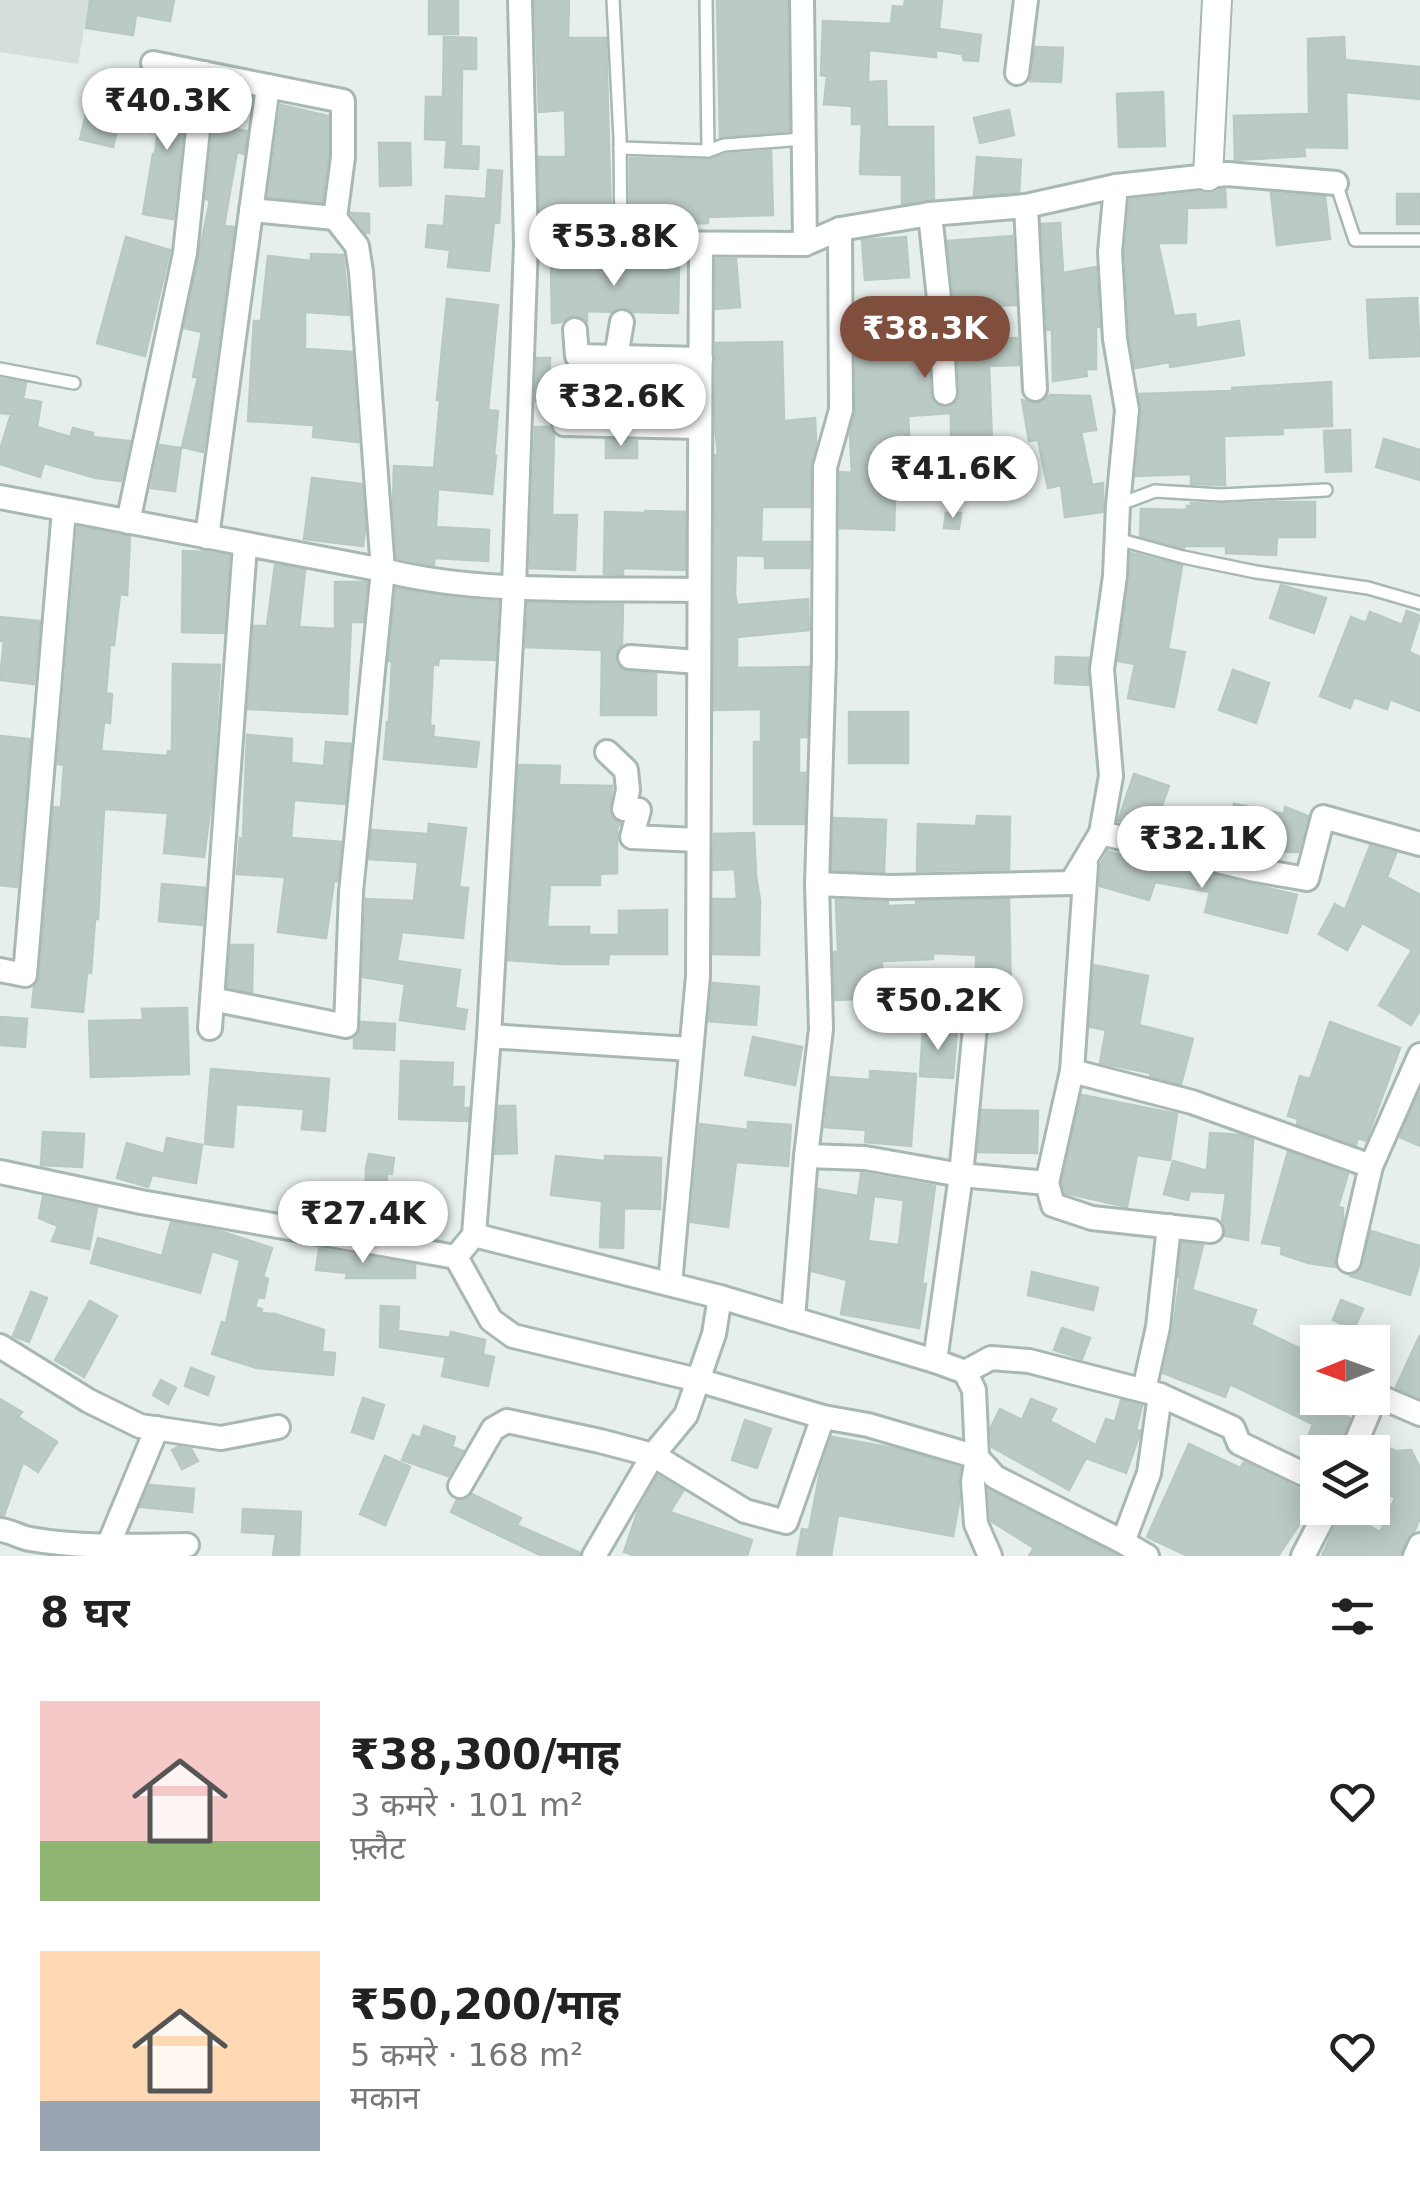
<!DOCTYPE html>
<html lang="hi">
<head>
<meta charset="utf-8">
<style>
  :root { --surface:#fff; --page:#f2f2f2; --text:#222; --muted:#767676; --accent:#804e3d }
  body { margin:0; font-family:"DejaVu Sans","Noto Sans Devanagari",sans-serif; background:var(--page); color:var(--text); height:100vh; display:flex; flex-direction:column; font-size:38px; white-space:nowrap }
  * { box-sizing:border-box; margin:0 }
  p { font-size:32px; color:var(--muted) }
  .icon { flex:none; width:55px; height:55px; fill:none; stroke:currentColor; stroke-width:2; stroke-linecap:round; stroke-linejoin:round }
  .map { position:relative; height:1556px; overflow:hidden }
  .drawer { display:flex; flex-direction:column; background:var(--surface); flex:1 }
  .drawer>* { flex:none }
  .needle { width:65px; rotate:269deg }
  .buttons { position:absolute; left:1300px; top:1325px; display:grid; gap:20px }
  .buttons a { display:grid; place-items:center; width:90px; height:90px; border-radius:0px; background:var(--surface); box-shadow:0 5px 25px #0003; font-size:50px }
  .price { position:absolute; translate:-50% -85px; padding:0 22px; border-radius:35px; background:#fff; color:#222; font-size:32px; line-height:65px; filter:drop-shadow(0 2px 5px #0008) }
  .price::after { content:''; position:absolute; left:50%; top:60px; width:30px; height:22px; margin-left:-15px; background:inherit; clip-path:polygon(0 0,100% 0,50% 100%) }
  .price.on { background:var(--accent); color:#fff }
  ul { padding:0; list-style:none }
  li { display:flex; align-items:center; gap:30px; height:250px; padding:0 40px }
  li span { display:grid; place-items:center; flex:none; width:280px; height:200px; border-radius:0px; color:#555 }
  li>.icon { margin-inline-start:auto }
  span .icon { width:120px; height:120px; fill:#fffc; stroke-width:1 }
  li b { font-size:42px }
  h2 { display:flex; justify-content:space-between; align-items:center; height:120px; padding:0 40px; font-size:42px }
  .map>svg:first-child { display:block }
  .built { fill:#d4dfda }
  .building { fill:#bbcac4; stroke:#b8c9c2; stroke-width:2.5; fill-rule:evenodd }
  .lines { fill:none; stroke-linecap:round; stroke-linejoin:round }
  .service-casing { stroke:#a8b8b2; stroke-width:16 }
  .minor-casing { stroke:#a8b8b2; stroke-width:28 }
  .tertiary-casing { stroke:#a8b8b2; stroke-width:32 }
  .service { stroke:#fff; stroke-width:11 }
  .minor { stroke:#fff; stroke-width:22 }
  .tertiary { stroke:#fff; stroke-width:28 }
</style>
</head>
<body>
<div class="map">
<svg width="1420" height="1556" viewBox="0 0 1420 1556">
  <rect width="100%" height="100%" fill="#e6efeb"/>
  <!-- built -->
  <polygon class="built" points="0,0 89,0 78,64 0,52"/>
  <!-- building -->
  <g class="building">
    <polygon points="90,0 174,0 170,21 136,15 133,35 86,28"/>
    <rect x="429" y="0" width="29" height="34"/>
    <polygon points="535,0 569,0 568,38 606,38 611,216 540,218 539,157 566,157 565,110 539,112"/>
    <polygon points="717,0 787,0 789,131 720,137"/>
    <polygon points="905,0 942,0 939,29 981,35 978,61 964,60 962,54 936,50 936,57 869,50 868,82 886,81 887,127 933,127 934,199 902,204 902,175 860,174 862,124 852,124 852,106 824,104 827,76 821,75 823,21 891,24 893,6 904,7"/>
    <polygon points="444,37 476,38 476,69 462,69 461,146 479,147 478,169 445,167 447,140 425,139 426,97 443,97"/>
    <polygon points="1344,37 1345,60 1420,67 1420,99 1346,92 1347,148 1304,147 1305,156 1235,160 1234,116 1309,114 1308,39"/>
    <polygon points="1035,47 1063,48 1061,82 1030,81"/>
    <polygon points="164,81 188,85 173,219 143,214 153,154 155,154"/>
    <polygon points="92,89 125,97 113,147 80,139"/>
    <polygon points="1163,92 1165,146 1119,147 1117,94"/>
    <polygon points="281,105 328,116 328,156 322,202 268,197"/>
    <polygon points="1009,110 1014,135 980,143 974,118"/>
    <polygon points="214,125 247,131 244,154 237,152 224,226 234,227 203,452 182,447 198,377 193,377 202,332 184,328 210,200 206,199"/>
    <polygon points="379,143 410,143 411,185 380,186"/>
    <polygon points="771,151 773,215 708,217 708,223 630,226 630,158 708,160 726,154"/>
    <polygon points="977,157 1021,160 1019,192 974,195"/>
    <polygon points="488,170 502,171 499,223 494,222 489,271 448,267 450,250 426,247 428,225 444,226 446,196 486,199"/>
    <polygon points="1225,189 1226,207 1187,208 1186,243 1158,243 1174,316 1195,314 1196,328 1239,321 1244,355 1170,367 1170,362 1135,368 1130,337 1125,252 1130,200 1202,192 1208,193"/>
    <polygon points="1271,193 1325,197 1330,239 1277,245"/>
    <rect x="1397" y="194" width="23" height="30"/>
    <polygon points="351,213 369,214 369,233 366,233"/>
    <polygon points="1060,223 1063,273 1096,267 1099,327 1096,327 1096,369 1086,369 1087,376 1053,381 1052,329 1047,330 1042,224"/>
    <polygon points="1012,236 1016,305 987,306 988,339 1017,338 1019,365 989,366 992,440 951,441 951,413 908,416 910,449 897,450 894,530 840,528 840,472 852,473 850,435 856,410 856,332 926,325 930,395 933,402 939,407 952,406 958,401 960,392 955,307 948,241"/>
    <polygon points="126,237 170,250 145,356 97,343"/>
    <polygon points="906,237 909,277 865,280 862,240"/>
    <polygon points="311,254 343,255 349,315 305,312 305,349 352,352 358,442 313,437 314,425 248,421 254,321 261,321 268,256 311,261"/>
    <polygon points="716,259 736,259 740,307 716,309"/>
    <polygon points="612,263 679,264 678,313 633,312 624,307 611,312 587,311 587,321 575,315 567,317 562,322 552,323 551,266"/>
    <polygon points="1417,298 1420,356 1370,358 1367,300"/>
    <polygon points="447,299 498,305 488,410 498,411 494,456 496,456 492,494 438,489 436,527 489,530 488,561 434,558 434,565 397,558 393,501 394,466 434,468 440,400 437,400"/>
    <polygon points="782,342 784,421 815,418 816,442 810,466 810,507 762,507 761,542 810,542 809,568 765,568 765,556 736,555 735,594 737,605 808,599 809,630 737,637 737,668 809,667 807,737 799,737 799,773 805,773 804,824 754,824 754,742 761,742 761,709 714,710 715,455 718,455 715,427 716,343"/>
    <polygon points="537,358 550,358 549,400 536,401"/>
    <polygon points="637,372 670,373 670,387 658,388 652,399 638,399"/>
    <polygon points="0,379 26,383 23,399 41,402 37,427 70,437 73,428 93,433 92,437 130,441 121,481 96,478 44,463 40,477 0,464 0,450 11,414 0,413"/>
    <polygon points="1331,382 1332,426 1282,428 1283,434 1224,436 1225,485 1191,484 1191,474 1136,476 1142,411 1140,394 1232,391 1232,388"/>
    <polygon points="1050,395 1090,396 1096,430 1081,432 1092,485 1103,483 1103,512 1065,517 1061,485 1048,488 1038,440 1029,441 1022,400 1037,404"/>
    <polygon points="535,427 548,427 554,435 552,515 577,515 575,570 530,568"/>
    <polygon points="1350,430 1351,471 1326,472 1324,431"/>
    <polygon points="1384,439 1420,450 1420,480 1376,467"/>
    <polygon points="606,440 637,441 637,458 606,458"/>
    <polygon points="160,445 181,448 175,491 151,488"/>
    <polygon points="312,478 362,484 365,530 363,546 304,539"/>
    <polygon points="1278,502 1315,502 1315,537 1277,537 1276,555 1226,553 1226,546 1185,546 1184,548 1140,536 1141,509 1187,510 1187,506 1192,506 1191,503 1221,504"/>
    <polygon points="645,511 685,512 685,570 623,568 623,575 604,574 605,512 645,513"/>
    <polygon points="946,513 961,513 959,529 944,528"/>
    <polygon points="78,527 130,537 127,595 120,594 114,645 110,645 106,693 112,694 110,723 104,722 101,751 167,756 168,751 172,751 173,664 220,665 212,797 204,857 164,853 168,813 104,809 98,919 95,919 91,973 87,973 83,1012 32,1007 34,987 40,976 54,807 61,808 64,765 58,764"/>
    <polygon points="183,551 207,552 229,556 224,633 182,632"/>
    <polygon points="1131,553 1182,566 1168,649 1185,652 1174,707 1128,698 1135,664 1118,661 1130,578"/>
    <polygon points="275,565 305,570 299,627 335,629 335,582 367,582 363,622 351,622 347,714 248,709 254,626 267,626"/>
    <polygon points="1281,585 1326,598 1314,633 1270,618"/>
    <polygon points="396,588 457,598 498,602 495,660 439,658 438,665 433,664 430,726 434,726 433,737 479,742 476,767 384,759 387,722 389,722 392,661 389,661"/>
    <polygon points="528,603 623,605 622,644 615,655 616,663 621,669 628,672 656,674 656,715 601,715 602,650 526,647"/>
    <polygon points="1407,611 1420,616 1409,652 1420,657 1420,711 1390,699 1387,709 1354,697 1350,708 1320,696 1351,617 1366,623 1370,612 1402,625"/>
    <polygon points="0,617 40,621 34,684 0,680 4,641 0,641"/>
    <polygon points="1056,657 1088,658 1088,685 1055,683"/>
    <polygon points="1233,670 1269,683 1256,723 1219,710"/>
    <rect x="849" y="712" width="59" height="51"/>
    <polygon points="247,735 292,739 291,763 324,766 326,742 351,744 345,804 294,800 291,838 341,842 337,881 334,881 326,938 278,932 285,877 237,874 240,838 243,839"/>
    <polygon points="0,736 30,739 17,887 0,885"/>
    <polygon points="519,765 560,766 559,785 612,786 610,813 614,820 620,823 617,828 617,873 600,874 600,885 550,885 547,927 589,927 589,935 619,935 619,911 667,910 667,954 609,954 608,964 561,964 508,960"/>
    <polygon points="1134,774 1169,786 1153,830 1118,821"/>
    <polygon points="1234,804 1284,814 1285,807 1308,816 1298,852 1262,851 1261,856 1223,847"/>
    <polygon points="977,816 1010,817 1009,869 917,871 918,824 976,826"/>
    <polygon points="834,818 886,820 884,872 832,870"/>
    <polygon points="429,824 466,828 459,887 468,888 463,938 402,932 397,961 460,970 455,1008 467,1010 464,1029 400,1020 405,984 363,977 366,899 414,901 418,862 369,859 372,830 428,834"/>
    <polygon points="754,833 756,876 760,900 759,955 713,954 713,899 737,899 735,869 713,870 714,834"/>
    <polygon points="1370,846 1396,853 1387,877 1420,895 1420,1010 1411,1025 1379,1005 1412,950 1362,923 1347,950 1319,934 1335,904 1345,910"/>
    <polygon points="1108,851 1161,867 1162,863 1297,895 1287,933 1205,912 1210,892 1155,882 1149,900 1100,886 1101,864"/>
    <polygon points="162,884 205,888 202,925 159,921"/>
    <polygon points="1009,899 1011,995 987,996 976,991 976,955 933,953 933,959 882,961 883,998 835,1000 834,952 838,952 836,900 888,902 888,906 916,905 916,901"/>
    <polygon points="231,945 253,945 252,992 228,987"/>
    <polygon points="1094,965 1148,976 1139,1025 1193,1039 1181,1084 1150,1076 1151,1073 1100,1063 1106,1030 1090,1027"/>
    <polygon points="712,983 759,987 756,1025 709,1021"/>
    <polygon points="187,1008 189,1074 91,1077 89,1021 143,1020 142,1009"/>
    <polygon points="0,1017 27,1019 25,1047 0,1045"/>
    <polygon points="361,1022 395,1024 394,1050 354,1048 354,1038 359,1034"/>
    <polygon points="1330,1022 1400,1048 1366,1141 1358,1138 1356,1145 1297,1124 1298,1119 1288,1116 1300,1076 1310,1079"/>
    <polygon points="923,1028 957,1030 953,1078 920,1076"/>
    <polygon points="753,1037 802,1047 795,1085 745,1075"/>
    <polygon points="401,1061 453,1063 452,1087 464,1087 463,1108 469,1108 468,1121 399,1119"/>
    <polygon points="211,1069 329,1079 325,1131 302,1129 304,1109 236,1104 233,1147 205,1144"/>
    <polygon points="870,1071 916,1074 911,1146 865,1142 866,1130 825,1127 830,1077 870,1080"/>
    <polygon points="1420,1092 1420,1146 1400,1137"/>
    <polygon points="1082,1095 1177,1114 1170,1160 1137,1155 1127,1207 1065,1193 1062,1183"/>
    <polygon points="499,1106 515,1106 517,1153 495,1154"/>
    <polygon points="982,1110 1038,1111 1037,1153 978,1152"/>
    <polygon points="748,1122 791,1125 788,1166 736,1162 728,1227 691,1222 700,1124 748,1130"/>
    <polygon points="43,1132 84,1134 82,1167 41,1165"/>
    <polygon points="1210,1133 1241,1135 1253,1140 1248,1240 1225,1236 1225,1226 1222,1221 1226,1193 1190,1191 1188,1200 1164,1194 1173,1161 1207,1171"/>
    <polygon points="167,1138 202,1145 196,1183 152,1175 148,1187 117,1178 127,1143 164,1154"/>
    <polygon points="1288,1152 1348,1174 1338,1207 1343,1208 1343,1222 1334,1258 1336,1267 1308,1263 1281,1254 1282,1246 1262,1243"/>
    <polygon points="369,1154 394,1158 392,1174 387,1173 384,1229 365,1226 366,1169"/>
    <polygon points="556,1156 605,1161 605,1156 661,1158 660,1209 624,1208 623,1248 600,1247 602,1201 551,1195"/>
    <path d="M861 1173 935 1186 922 1284H926L919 1328 841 1314 847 1280 812 1271 818 1189 858 1196ZM874 1196 904 1200 899 1245 868 1241Z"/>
    <polygon points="43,1197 97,1208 89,1249 52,1241 58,1226 39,1218"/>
    <polygon points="171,1222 223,1232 272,1248 263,1277 268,1279 264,1298 258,1297 255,1307 262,1309 261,1313 275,1314 324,1330 322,1352 335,1353 333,1375 257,1368 212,1354 222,1322 226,1323 240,1260 212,1251 200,1293 91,1263 98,1238 162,1256"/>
    <polygon points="1371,1231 1420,1246 1420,1262 1410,1295 1351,1276 1359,1272 1363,1265"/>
    <polygon points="1182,1243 1203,1245 1192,1290 1256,1310 1251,1325 1318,1357 1318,1405 1350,1418 1337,1452 1317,1452 1304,1447 1313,1424 1230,1384 1225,1397 1163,1373 1173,1329 1180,1278 1178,1277"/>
    <polygon points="319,1249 415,1265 415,1278 346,1278 347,1273 316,1270"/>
    <polygon points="1032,1272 1098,1288 1093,1310 1028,1295"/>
    <polygon points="31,1292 47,1298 29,1342 13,1336"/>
    <polygon points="1341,1300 1363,1309 1354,1329 1333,1320"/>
    <polygon points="90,1301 117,1316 84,1377 55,1360"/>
    <polygon points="381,1306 399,1307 398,1331 450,1338 451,1332 485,1340 483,1355 494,1357 488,1386 442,1376 446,1357 380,1347"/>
    <polygon points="1062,1328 1090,1338 1082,1359 1054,1350"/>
    <polygon points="1420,1335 1420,1398 1396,1387"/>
    <polygon points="191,1368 214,1377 208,1395 185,1386"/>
    <polygon points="161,1380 176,1388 168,1404 153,1395"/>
    <polygon points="363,1398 384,1405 373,1439 352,1432"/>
    <polygon points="0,1399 22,1412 18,1417 57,1442 38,1472 23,1462 4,1515 0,1515"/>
    <polygon points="1031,1399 1056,1409 1050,1421 1096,1445 1106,1419 1115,1422 1121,1400 1142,1406 1136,1430 1140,1431 1139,1436 1126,1473 1086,1458 1069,1490 992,1447 991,1427 1000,1409 1022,1420"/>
    <polygon points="745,1420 771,1429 757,1468 732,1460"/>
    <polygon points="424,1426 455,1437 452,1447 463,1451 448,1476 402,1460 413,1435 420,1438"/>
    <polygon points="832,1437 898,1449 960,1468 958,1483 959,1503 953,1536 838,1515 831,1556 797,1556 802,1529 809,1530 820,1472"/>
    <polygon points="1189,1444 1240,1468 1244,1462 1317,1498 1278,1556 1188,1556 1147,1537"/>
    <polygon points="1378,1444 1396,1451 1411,1450 1420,1468 1420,1518 1414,1532 1406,1539 1400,1556 1322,1556 1342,1511 1380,1532 1395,1498 1372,1485 1372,1456"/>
    <polygon points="178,1447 191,1449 198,1461 182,1469 172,1450"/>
    <polygon points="385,1456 410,1467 385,1525 360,1514"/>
    <polygon points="658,1476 683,1491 670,1512 752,1540 747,1556 636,1556 624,1552 638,1511"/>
    <polygon points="150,1485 194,1489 192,1512 140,1507"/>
    <polygon points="989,1491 1116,1555 1117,1556 1029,1556 1034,1548 991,1521"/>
    <polygon points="472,1494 521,1518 517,1525 580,1553 579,1556 542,1556 451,1512 457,1500 467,1499"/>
    <polygon points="243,1509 301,1512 299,1556 273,1556 276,1534 242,1532"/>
  </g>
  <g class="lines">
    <!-- service casing -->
    <g class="service-casing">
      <g id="service">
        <polyline points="613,0 620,138 621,243"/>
        <polyline points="706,0 708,151"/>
        <polyline points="620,148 708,151 724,145 803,139"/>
        <polyline points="1336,183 1355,240 1420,240"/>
        <polyline points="0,369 74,383"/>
        <polyline points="1118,505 1155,491 1221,495 1326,490"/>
        <polyline points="1117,539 1183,557 1256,572 1368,588 1420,603"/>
      </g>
    </g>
    <!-- minor casing -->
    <g class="minor-casing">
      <g id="minor">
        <polyline points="802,0 805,244"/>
        <polyline points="153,63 343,101 343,157 335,218 357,246 361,272 383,570 351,892 346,1026 212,999"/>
        <polyline points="1017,73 1026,0"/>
        <polyline points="1026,206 1035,389"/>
        <polyline points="251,210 335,218"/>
        <polyline points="930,214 940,308 945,393"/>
        <polyline points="526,243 805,244 840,229 930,214 1026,206 1116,186 1227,174 1336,183"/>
        <polyline points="575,330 577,356 701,359"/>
        <polyline points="666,401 668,426"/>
        <polyline points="564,424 700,427"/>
        <polyline points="610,425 616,357 622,322"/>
        <path d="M0 497 383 570C481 595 597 588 699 590"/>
        <polyline points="128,522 185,253 204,73"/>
        <polyline points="207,537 268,86"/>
        <polyline points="630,657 699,662"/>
        <polyline points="607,752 626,770 628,790 624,809 639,810 632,837 698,840"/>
        <polyline points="1101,833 1255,870 1307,879 1323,817 1420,844"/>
        <polyline points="817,884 890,887 1071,883 1101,833 1111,776 1102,669 1115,576 1118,505 1127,410 1115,339 1110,252 1116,186"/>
        <polyline points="0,970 25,975 64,510"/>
        <polyline points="210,1028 245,545"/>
        <polyline points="489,1036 690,1049"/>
        <polyline points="1072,1071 1086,865"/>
        <polyline points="806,1156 865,1158 961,1175 1047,1183 1053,1205 1092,1218 1211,1231"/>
        <polyline points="0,1172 141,1202 456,1257"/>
        <polyline points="1047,1183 1072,1071 1192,1102 1371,1166"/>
        <polyline points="474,1235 720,1297 935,1361 965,1372 974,1390 977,1457 995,1477 1123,1542 1147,1556"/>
        <polyline points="456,1257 474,1235 489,1036 514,587 526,243 520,0"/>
        <polyline points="456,1257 491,1320 513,1336 698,1380 823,1417 868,1425 977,1457 973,1482 976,1524 990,1556"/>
        <polyline points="1349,1261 1371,1166 1420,1055"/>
        <polyline points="670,1284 698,976 701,244"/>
        <polyline points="793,1319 806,1156 821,1029 817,884 824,658 825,467 841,410 840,229"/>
        <polyline points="0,1346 89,1401 140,1426 221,1438 278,1427"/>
        <polyline points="935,1361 961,1175 977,1006"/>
        <polyline points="965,1372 991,1358 1029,1361 1160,1395 1233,1428 1239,1443 1318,1481"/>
        <polyline points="1144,1390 1158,1327 1169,1226"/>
        <polyline points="1352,1452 1376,1395 1420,1414"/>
        <polyline points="460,1486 493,1429 507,1421 600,1441 653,1455 745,1511 786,1522 823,1417"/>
        <path d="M0 1530C11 1531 19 1537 30 1539 81 1548 134 1546 187 1545"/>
        <polyline points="1123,1542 1149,1473 1160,1395"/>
        <polyline points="106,1556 108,1546 157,1428"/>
        <polyline points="594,1556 653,1455 686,1415 714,1334 720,1297"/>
        <polyline points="1303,1556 1328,1508"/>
        <polyline points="1415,1556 1420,1545"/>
      </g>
    </g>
    <!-- tertiary casing -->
    <g class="tertiary-casing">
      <polyline id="tertiary" points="1208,176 1217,0"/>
    </g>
    <!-- service -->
    <use href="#service" class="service"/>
    <!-- minor -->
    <use href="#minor" class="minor"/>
    <!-- tertiary -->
    <use href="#tertiary" class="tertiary"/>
  </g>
</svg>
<div class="buttons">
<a><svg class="needle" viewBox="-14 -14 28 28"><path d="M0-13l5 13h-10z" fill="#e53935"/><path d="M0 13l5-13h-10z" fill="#767676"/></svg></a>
<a><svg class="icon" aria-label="layers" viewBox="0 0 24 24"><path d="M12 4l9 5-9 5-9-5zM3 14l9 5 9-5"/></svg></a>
</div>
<b class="price" style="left:167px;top:153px">₹40.3K</b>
<b class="price" style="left:614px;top:289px">₹53.8K</b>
<b class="price on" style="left:925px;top:381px">₹38.3K</b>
<b class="price" style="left:621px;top:449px">₹32.6K</b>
<b class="price" style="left:953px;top:521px">₹41.6K</b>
<b class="price" style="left:1202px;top:891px">₹32.1K</b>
<b class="price" style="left:938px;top:1053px">₹50.2K</b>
<b class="price" style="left:363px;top:1266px">₹27.4K</b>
</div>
<section class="drawer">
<h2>8 घर<svg class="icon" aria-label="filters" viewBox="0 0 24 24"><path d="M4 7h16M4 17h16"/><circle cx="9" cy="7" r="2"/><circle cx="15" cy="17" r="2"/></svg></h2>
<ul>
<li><span style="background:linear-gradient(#f6c9c9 70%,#8fb573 0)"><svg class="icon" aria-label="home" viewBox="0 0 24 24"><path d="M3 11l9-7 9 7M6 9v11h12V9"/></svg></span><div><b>₹38,300/माह</b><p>3 कमरे · 101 m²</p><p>फ़्लैट</p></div><svg class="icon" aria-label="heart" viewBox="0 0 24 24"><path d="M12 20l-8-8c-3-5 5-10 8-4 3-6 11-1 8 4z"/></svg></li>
<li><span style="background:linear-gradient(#ffd9b3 75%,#9aa5b1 0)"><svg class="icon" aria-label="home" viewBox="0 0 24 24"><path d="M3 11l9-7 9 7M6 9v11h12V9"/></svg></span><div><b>₹50,200/माह</b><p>5 कमरे · 168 m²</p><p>मकान</p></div><svg class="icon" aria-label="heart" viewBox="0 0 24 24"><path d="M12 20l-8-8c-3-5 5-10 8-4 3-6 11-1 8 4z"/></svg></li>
</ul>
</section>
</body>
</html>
